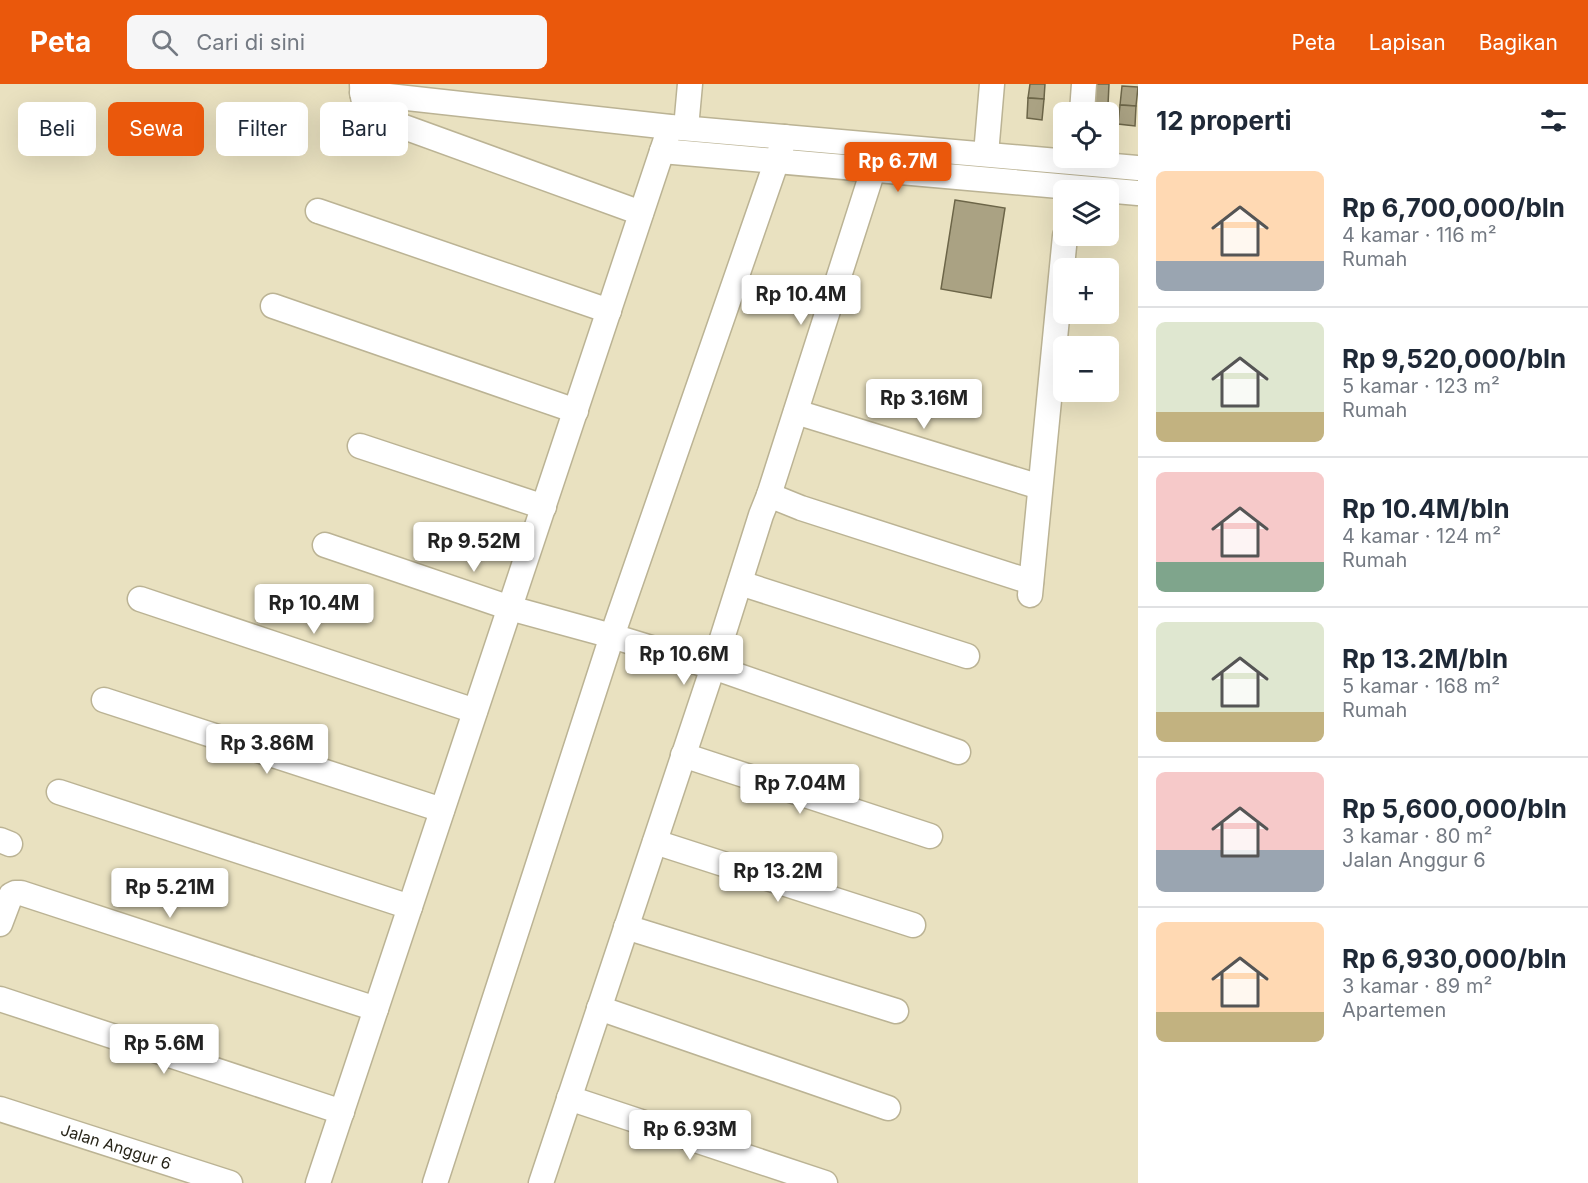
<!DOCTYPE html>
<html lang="id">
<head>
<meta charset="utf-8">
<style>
  :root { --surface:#fff; --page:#f6f6f7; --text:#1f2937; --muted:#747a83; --line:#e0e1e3; --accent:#ea580c }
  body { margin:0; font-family:Inter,sans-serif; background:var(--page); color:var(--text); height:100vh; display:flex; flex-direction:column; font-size:22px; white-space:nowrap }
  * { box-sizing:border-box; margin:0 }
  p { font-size:20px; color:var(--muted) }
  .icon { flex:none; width:33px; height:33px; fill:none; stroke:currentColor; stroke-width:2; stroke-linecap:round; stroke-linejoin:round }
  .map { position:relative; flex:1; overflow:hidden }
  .side { display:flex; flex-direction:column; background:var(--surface); width:450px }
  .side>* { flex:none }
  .banner { position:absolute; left:18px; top:18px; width:570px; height:54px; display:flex; gap:12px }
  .fabs { position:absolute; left:1053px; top:18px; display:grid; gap:12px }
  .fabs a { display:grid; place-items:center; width:66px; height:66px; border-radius:9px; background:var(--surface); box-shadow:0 6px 24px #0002; font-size:30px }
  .price { position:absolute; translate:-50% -51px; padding:0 14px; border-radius:6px; background:#fff; color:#222; font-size:20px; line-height:39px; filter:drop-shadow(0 2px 3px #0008) }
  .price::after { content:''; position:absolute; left:50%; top:36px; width:18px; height:14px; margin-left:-9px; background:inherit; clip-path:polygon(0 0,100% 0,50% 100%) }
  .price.selected { background:var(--accent); color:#fff }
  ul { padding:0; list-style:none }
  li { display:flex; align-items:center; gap:18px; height:150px; padding:0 18px }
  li+li { border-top:2px solid var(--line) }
  li span { display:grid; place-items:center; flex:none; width:168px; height:120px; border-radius:9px; color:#555 }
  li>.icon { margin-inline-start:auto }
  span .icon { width:72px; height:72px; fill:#fffc; stroke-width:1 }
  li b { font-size:26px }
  h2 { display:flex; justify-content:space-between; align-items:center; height:72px; padding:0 18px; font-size:26px }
  .tag { padding:0 21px; border-radius:9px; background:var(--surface); box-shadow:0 6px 24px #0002; font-size:21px; line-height:54px }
  .tag.selected { background:var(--accent); color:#fff }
  header { display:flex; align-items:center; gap:36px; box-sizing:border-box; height:84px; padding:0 30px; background:var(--accent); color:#fff }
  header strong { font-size:28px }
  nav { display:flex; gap:33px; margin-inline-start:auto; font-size:21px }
  .search { width:420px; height:54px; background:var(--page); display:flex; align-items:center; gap:15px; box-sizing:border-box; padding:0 21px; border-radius:9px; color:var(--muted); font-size:22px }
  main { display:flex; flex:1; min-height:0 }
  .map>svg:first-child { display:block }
  .building { fill:#aaa283; stroke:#6c6548; stroke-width:1.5 }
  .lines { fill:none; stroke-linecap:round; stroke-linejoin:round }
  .minor-casing { stroke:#bbb394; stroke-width:27 }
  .minor { stroke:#fff; stroke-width:24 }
  .labels { text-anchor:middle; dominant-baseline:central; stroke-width:4.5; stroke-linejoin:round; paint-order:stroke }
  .street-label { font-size:16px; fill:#282519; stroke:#f6eecd }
</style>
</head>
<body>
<header>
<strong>Peta</strong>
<div class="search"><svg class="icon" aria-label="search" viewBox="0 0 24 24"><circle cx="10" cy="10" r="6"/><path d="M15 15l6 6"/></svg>Cari di sini</div>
<nav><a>Peta</a><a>Lapisan</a><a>Bagikan</a></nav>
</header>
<main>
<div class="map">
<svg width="1138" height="1099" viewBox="0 0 1138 1099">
  <rect width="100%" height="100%" fill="#e9e1c0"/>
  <!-- building -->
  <g class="building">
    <polygon points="1030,0 1045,0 1044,15 1028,14"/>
    <polygon points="1092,0 1109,0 1108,21 1090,20"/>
    <polygon points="1122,2 1138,3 1136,22 1120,21"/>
    <polygon points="1028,14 1044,15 1042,36 1027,34"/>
    <polygon points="1090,20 1108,21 1107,28 1090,28"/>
    <polygon points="1120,21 1136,22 1135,42 1118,40"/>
    <polygon points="955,116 1005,124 991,214 941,205"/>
  </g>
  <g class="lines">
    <!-- minor casing -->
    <g class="minor-casing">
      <g id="minor">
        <path d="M362 0C362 19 365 26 382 35L641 129"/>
        <polyline points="362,9 670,43 1138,84"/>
        <polyline points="1082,28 1084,0"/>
        <polyline points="686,44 690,0"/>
        <polyline points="662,67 1138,109"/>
        <polyline points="986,70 992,0"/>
        <polyline points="318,127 609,227"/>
        <polyline points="273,222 576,327"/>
        <polyline points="796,328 1040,403"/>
        <polyline points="360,362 544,423"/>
        <polyline points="769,411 873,86"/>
        <polyline points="325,461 510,524 612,552 713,583 958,668"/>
        <polyline points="740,499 967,572"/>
        <polyline points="1030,511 1065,152"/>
        <polyline points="140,515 475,627"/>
        <polyline points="104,616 442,726"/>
        <polyline points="683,671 930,752"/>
        <polyline points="59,708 410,823"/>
        <polyline points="0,756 10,760"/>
        <polyline points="655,758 913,841"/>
        <polyline points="0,840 11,811 15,809 21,809 376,925"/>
        <polyline points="626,843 896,927"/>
        <polyline points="0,915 342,1028"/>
        <polyline points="599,924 888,1024"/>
        <polyline points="569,1014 825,1099"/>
        <path id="s1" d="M0 1025 230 1099"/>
        <polyline points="318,1099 670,43"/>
        <polyline points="435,1099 612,552 785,53"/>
        <polyline points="541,1099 713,583 761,431 769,411 801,424 1031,498"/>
      </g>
    </g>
    <!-- minor -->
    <use href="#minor" class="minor"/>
  </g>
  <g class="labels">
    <!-- street labels -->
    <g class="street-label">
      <text stroke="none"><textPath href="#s1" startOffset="122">Jalan Anggur 6</textPath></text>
    </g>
  </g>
</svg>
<div class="fabs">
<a><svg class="icon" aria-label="locate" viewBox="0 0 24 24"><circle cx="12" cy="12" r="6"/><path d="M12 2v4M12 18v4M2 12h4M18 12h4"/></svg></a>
<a><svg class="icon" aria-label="layers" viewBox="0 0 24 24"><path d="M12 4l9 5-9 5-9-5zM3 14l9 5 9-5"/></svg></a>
<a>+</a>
<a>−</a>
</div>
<b class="price selected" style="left:898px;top:109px">Rp 6.7M</b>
<b class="price" style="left:801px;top:242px">Rp 10.4M</b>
<b class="price" style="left:924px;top:346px">Rp 3.16M</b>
<b class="price" style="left:474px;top:489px">Rp 9.52M</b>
<b class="price" style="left:314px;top:551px">Rp 10.4M</b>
<b class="price" style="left:684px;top:602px">Rp 10.6M</b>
<b class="price" style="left:267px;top:691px">Rp 3.86M</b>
<b class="price" style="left:800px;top:731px">Rp 7.04M</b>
<b class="price" style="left:778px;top:819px">Rp 13.2M</b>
<b class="price" style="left:170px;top:835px">Rp 5.21M</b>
<b class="price" style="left:164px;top:991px">Rp 5.6M</b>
<b class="price" style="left:690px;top:1077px">Rp 6.93M</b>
<div class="banner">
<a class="tag">Beli</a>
<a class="tag selected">Sewa</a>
<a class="tag">Filter</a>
<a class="tag">Baru</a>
</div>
</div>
<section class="side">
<h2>12 properti<svg class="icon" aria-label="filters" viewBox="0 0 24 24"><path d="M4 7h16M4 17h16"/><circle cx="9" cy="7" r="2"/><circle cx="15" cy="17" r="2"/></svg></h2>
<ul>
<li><span style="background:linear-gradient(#ffd9b3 75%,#9aa5b1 0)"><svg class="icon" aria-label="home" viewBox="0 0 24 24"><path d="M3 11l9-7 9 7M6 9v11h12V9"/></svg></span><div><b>Rp 6,700,000/bln</b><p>4 kamar · 116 m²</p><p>Rumah</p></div></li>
<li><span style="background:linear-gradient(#dfe7d0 75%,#c2b280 0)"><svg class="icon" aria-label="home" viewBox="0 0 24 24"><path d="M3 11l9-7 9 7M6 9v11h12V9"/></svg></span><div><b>Rp 9,520,000/bln</b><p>5 kamar · 123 m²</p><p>Rumah</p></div></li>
<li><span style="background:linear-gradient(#f6c9c9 75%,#7fa58c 0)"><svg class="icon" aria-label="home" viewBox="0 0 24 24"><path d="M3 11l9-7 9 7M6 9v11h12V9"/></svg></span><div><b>Rp 10.4M/bln</b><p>4 kamar · 124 m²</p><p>Rumah</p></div></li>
<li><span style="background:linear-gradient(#dfe7d0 75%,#c2b280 0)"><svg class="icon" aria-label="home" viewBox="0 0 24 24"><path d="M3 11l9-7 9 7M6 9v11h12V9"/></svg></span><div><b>Rp 13.2M/bln</b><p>5 kamar · 168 m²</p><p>Rumah</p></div></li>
<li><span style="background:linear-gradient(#f6c9c9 65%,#9aa5b1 0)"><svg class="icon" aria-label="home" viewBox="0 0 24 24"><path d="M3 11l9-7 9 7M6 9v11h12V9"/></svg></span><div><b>Rp 5,600,000/bln</b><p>3 kamar · 80 m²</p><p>Jalan Anggur 6</p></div></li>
<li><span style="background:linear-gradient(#ffd9b3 75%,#c2b280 0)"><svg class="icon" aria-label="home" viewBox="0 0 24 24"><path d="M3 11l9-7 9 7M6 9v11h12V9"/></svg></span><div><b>Rp 6,930,000/bln</b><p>3 kamar · 89 m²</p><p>Apartemen</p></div></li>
</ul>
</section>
</main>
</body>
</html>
